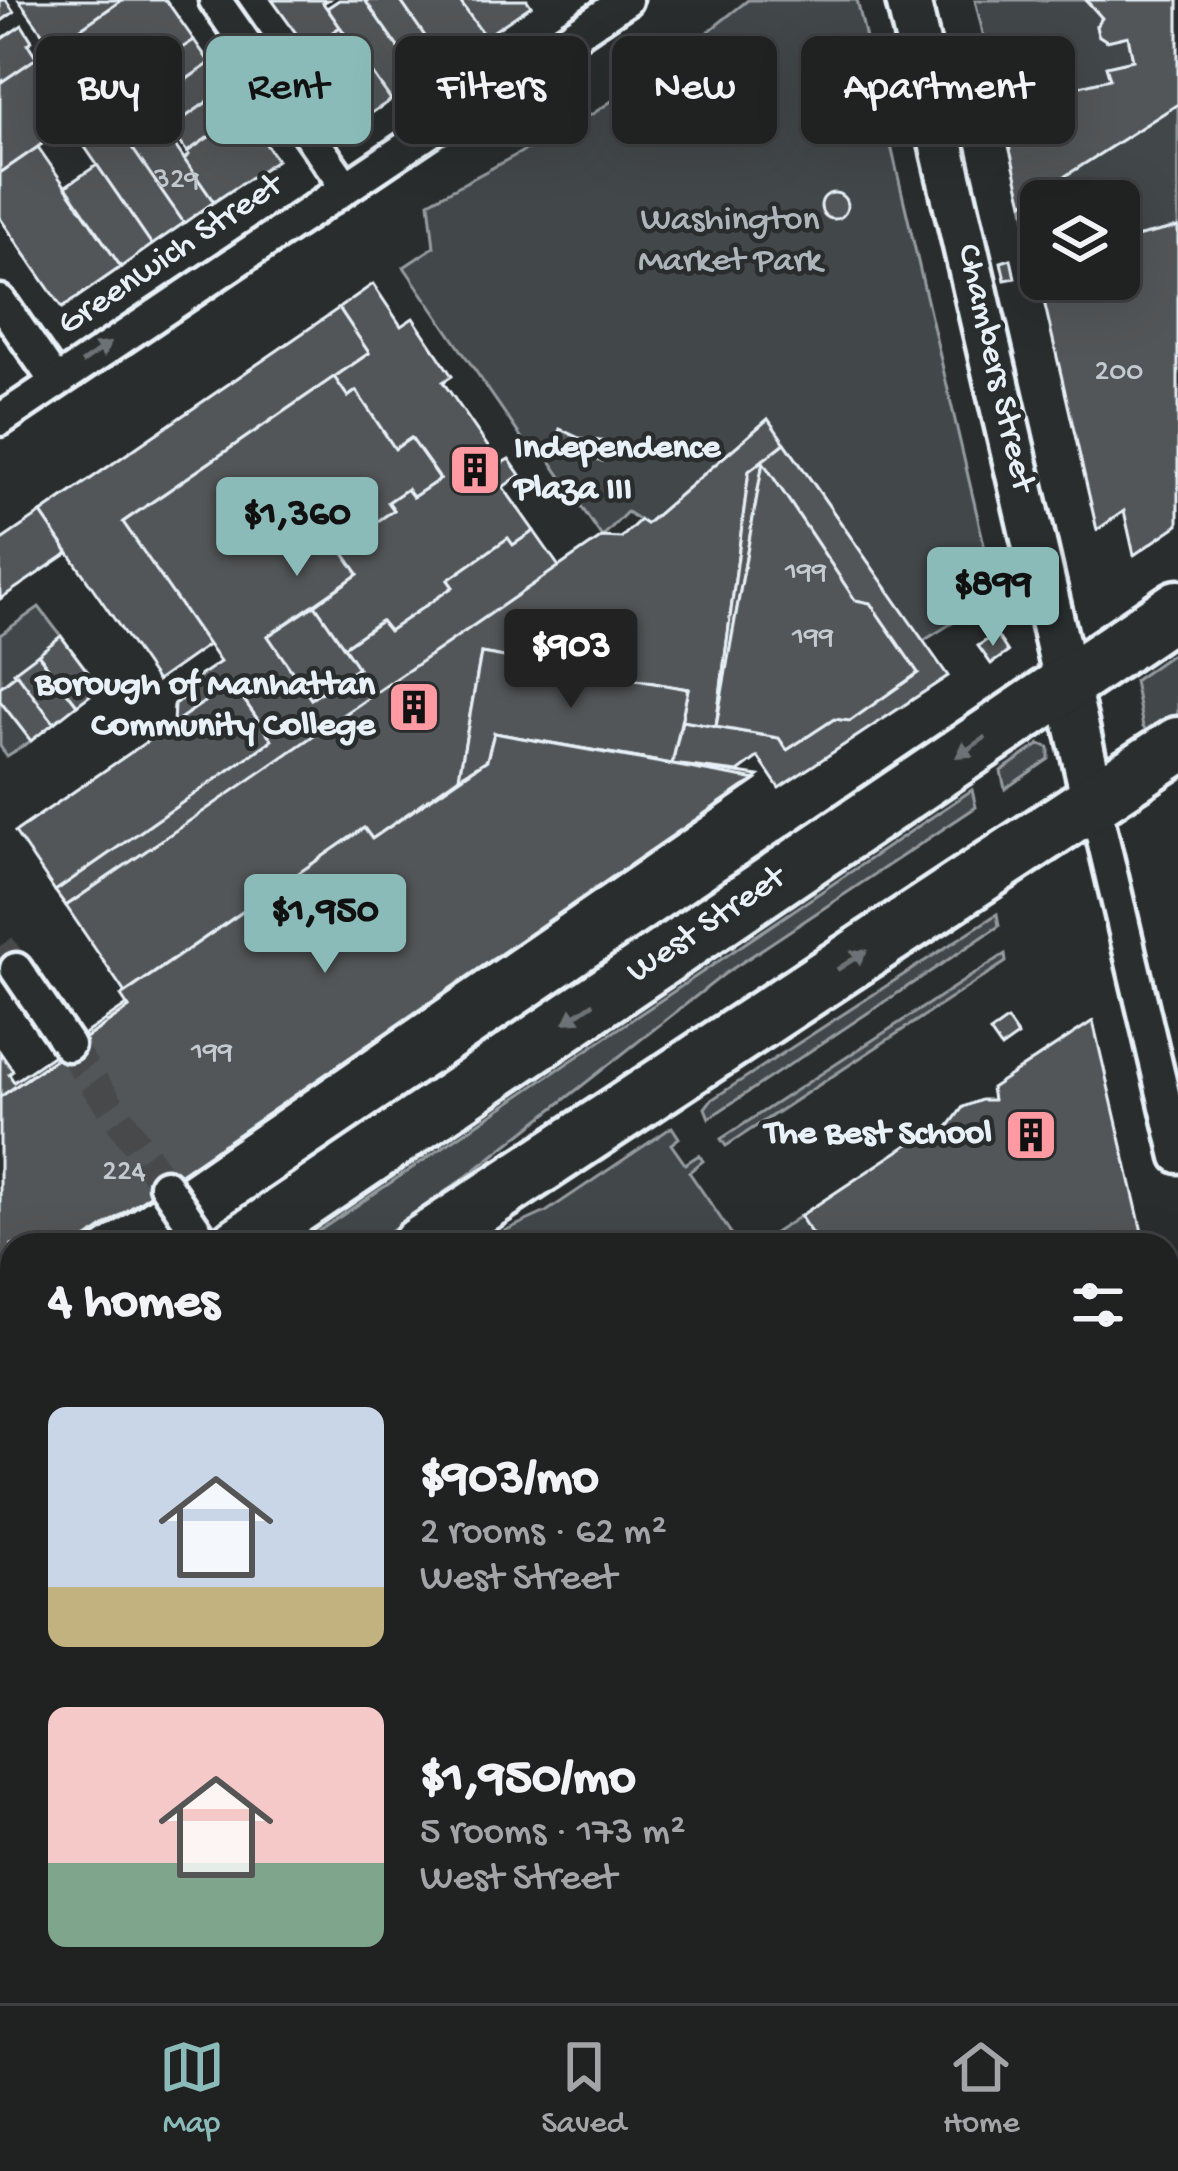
<!DOCTYPE html>
<html lang="en">
<head>
<meta charset="utf-8">
<style>
  :root { --surface:#202222; --page:#282a2a; --text:#f1f3f6; --muted:#a2a4a5; --line:#3d3f40; --accent:#8bbbb9 }
  body { margin:0; font-family:"Gochi Hand",sans-serif; background:var(--page); color:var(--text); height:100vh; display:flex; flex-direction:column; font-size:45px; white-space:nowrap }
  * { box-sizing:border-box; margin:0 }
  p { font-size:39px; color:var(--muted) }
  .icon { flex:none; width:66px; height:66px; fill:none; stroke:currentColor; stroke-width:2; stroke-linecap:round; stroke-linejoin:round }
  .map { position:relative; flex:1; overflow:hidden }
  .drawer { position:absolute; left:0px; top:1233px; width:1179px; height:771px; display:flex; flex-direction:column; background:var(--surface); border-radius:36px 36px 0 0; box-shadow:0 12px 48px #0002,0 0 0 3px var(--line) }
  .drawer>* { flex:none }
  .guide { position:absolute; left:36px; top:36px; width:1107px; height:108px; display:flex; gap:24px }
  .tools { position:absolute; left:1020px; top:180px; display:grid; gap:24px }
  .tools a { display:grid; place-items:center; width:120px; height:120px; border-radius:18px; background:var(--surface); box-shadow:0 12px 48px #0002,0 0 0 3px var(--line); font-size:60px }
  .price { position:absolute; translate:-50% -102px; padding:0 27px; border-radius:12px; background:var(--accent); color:#111; font-size:39px; line-height:78px; filter:drop-shadow(0 3px 6px #0008) }
  .price::after { content:''; position:absolute; left:50%; top:72px; width:36px; height:27px; margin-left:-18px; background:inherit; clip-path:polygon(0 0,100% 0,50% 100%) }
  .price.on { background:#222; color:#fff }
  ul { padding:0; list-style:none }
  li { display:flex; align-items:center; gap:36px; height:300px; padding:0 48px }
  li span { display:grid; place-items:center; flex:none; width:336px; height:240px; border-radius:18px; color:#555 }
  li>.icon { margin-inline-start:auto }
  span .icon { width:144px; height:144px; fill:#fffc; stroke-width:1 }
  li b { font-size:51px }
  h2 { display:flex; justify-content:space-between; align-items:center; height:144px; padding:0 48px; font-size:51px }
  .pill { padding:0 42px; border-radius:18px; background:var(--surface); box-shadow:0 12px 48px #0002,0 0 0 3px var(--line); font-size:42px; line-height:108px }
  .pill.on { background:var(--accent); color:#111 }
  .tab-bar { display:flex; justify-content:space-around; align-items:center; height:168px; border-top:3px solid var(--line); background:var(--surface); font-size:33px; color:var(--muted) }
  .tab-bar a { display:grid; justify-items:center; gap:6px }
  .tab-bar .on { color:var(--accent) }
  .map>svg:first-child { display:block }
  .green { fill:#424648; stroke:#959ca0; stroke-width:3 }
  .water { fill:#63686b; stroke:#989fa3; stroke-width:3 }
  .pier { fill:#2a2d2e }
  .building { fill:#535759; stroke:#e8f1f8; stroke-width:3 }
  .lines { fill:none; stroke-linecap:round; stroke-linejoin:round }
  .street-tunnel { stroke:#464a4c; stroke-width:30; stroke-dasharray:30 15; stroke-linecap:butt }
  .street-casing { stroke:#e8f1f8; stroke-width:39 }
  .secondary-casing { stroke:#e8f1f8; stroke-width:51 }
  .highway-casing { stroke:#e8f1f8; stroke-width:63 }
  .street { stroke:#2a2d2e; stroke-width:30 }
  .secondary { stroke:#2a2d2e; stroke-width:42 }
  .highway { stroke:#2a2d2e; stroke-width:54 }
  .oneway { fill:#6c7275 }
  .labels { text-anchor:middle; dominant-baseline:central; stroke-width:9; stroke-linejoin:round; paint-order:stroke }
  .number-label { font-size:30px; fill:#c3cad0 }
  .park-label { font-size:36px; fill:#aeb5ba; stroke:#2a2d2e }
  .street-label { font-size:36px; fill:#e8f1f8; stroke:#2a2d2e }
  .poi-label { font-size:36px; font-weight:bold; fill:#e8f1f8; stroke:#2a2d2e; text-anchor:end }
</style>
</head>
<body>
<div class="map">
<svg width="1178" height="2003" viewBox="0 0 1178 2003">
  <rect width="100%" height="100%" fill="#2a2d2e"/>
  <filter id="ink" filterUnits="userSpaceOnUse"><feTurbulence type="fractalNoise" baseFrequency=".00833" numOctaves="2"/><feDisplacementMap in="SourceGraphic" scale="24" xChannelSelector="R" yChannelSelector="G"/><feConvolveMatrix kernelMatrix="1 2 1 2 8 2 1 2 1" color-interpolation-filters="sRGB"/></filter>
  <g filter="url(#ink)">
    <!-- green -->
    <g class="green">
      <polygon points="748,0 857,0 996,596 923,641 768,419 646,524 627,512 602,537 546,455 532,453 404,267 434,247 429,202 594,113 675,58"/>
      <polygon points="975,0 1086,0 1102,18 1096,26 1098,35 1107,41 1128,36 1133,60 1107,66 1110,79 1039,96 1041,108 1003,117"/>
      <polygon points="1178,104 1178,227 1119,241 1119,201 1041,201 1041,241 1038,232 1029,233 1023,203"/>
      <polygon points="39,607 61,636 0,687 0,635"/>
      <polygon points="1178,650 1178,714 1148,732 1143,727 1134,681"/>
      <polygon points="0,701 31,741 7,756 0,746"/>
      <polygon points="1040,744 1049,748 1049,759 1005,789 1001,771"/>
      <polygon points="972,790 976,807 723,975 467,1176 371,1245 298,1245"/>
      <polygon points="997,914 999,926 709,1118 705,1108 711,1100"/>
      <polygon points="1005,954 1006,962 726,1146 721,1139"/>
      <polygon points="672,1127 679,1138 671,1144 685,1164 699,1155 703,1161 689,1172 739,1245 473,1245 546,1212"/>
      <polygon points="800,1216 819,1245 755,1245 761,1242"/>
      <polygon points="12,1440 12,1487 0,1495 0,1449"/>
    </g>
    <!-- water -->
    <polygon class="water" points="12,1763 12,1992 1167,1992 1167,1840 1178,1833 1178,2003 0,2003 0,1771"/>
    <!-- pier -->
    <polygon class="pier" points="12,1763 12,1992 183,1992 191,2003 0,2003 0,1771"/>
    <!-- building -->
    <g class="building">
      <polygon points="0,0 6,0 14,12 0,22"/>
      <polygon points="19,0 122,0 53,48"/>
      <polygon points="122,0 166,0 194,40 100,105 58,44"/>
      <polygon points="272,0 328,0 323,3 340,27 308,50"/>
      <polygon points="339,0 365,0 421,80 391,100 327,8"/>
      <polygon points="365,0 400,0 445,65 421,80"/>
      <polygon points="400,0 459,0 485,37 445,65"/>
      <polygon points="459,0 527,0 531,6 485,37"/>
      <polygon points="1086,0 1178,0 1178,104 1023,203 1002,117 1041,108 1038,96 1110,79 1106,66 1133,60 1128,36 1107,41 1098,35 1096,26 1102,18"/>
      <polygon points="22,25 32,41 28,44 37,58 0,83 0,40"/>
      <polygon points="340,27 391,100 358,122 308,50"/>
      <polygon points="194,40 210,63 153,103 137,79"/>
      <polygon points="35,59 77,120 0,173 0,83"/>
      <polygon points="210,63 227,88 170,128 153,103"/>
      <polygon points="227,88 244,113 187,152 170,128"/>
      <polygon points="144,101 214,202 184,223 114,122"/>
      <polygon points="244,113 277,160 214,202 184,159 189,155 187,152"/>
      <polygon points="110,116 184,223 152,245 78,137"/>
      <polygon points="38,147 121,267 62,308 0,218 0,173"/>
      <polygon points="97,165 152,245 121,267 66,186"/>
      <circle cx="834" cy="206" r="13"/>
      <polygon points="1178,227 1178,525 1134,555 1124,511 1097,530 1035,262 1041,259 1041,279 1119,279 1119,241"/>
      <polygon points="1011,259 1015,278 1005,280 1001,262"/>
      <polygon points="373,284 401,326 413,318 452,376 443,382 500,464 509,459 520,475 503,487 534,531 513,545 508,538 448,580 453,587 389,631 381,621 344,647 315,605 358,574 334,539 354,525 360,533 394,510 388,502 407,489 413,497 440,479 411,438 395,449 356,391 348,397 334,377 369,353 339,308"/>
      <polygon points="339,308 369,353 123,522 208,645 157,681 41,513"/>
      <polygon points="334,377 348,397 356,391 395,449 411,438 440,479 413,497 407,489 388,502 394,510 360,533 354,525 334,539 358,574 268,636 311,699 358,668 344,647 381,621 389,631 453,587 448,580 508,538 513,545 534,531 560,568 66,906 55,891 272,740 232,683 173,724 174,704 186,696 187,684 220,662 123,522"/>
      <polygon points="768,419 891,595 785,443 749,471 716,727 682,721 672,764 688,689 481,653 459,777 372,839 364,828 125,993 66,906 602,537 621,538 640,520 646,524"/>
      <polygon points="560,429 579,438 607,442 603,461 571,455 557,437"/>
      <polygon points="785,443 948,676 779,788 758,757 738,772 672,764 682,721 716,727 749,471"/>
      <polygon points="763,462 855,600 870,603 918,673 850,721 834,719 787,750 779,738 716,727"/>
      <polygon points="763,462 855,600 870,603 918,673 850,721 834,719 787,750 779,738 716,727"/>
      <polygon points="41,513 68,553 0,599 0,541"/>
      <polygon points="315,605 358,668 311,699 268,636"/>
      <polygon points="996,634 1008,652 991,664 978,646"/>
      <polygon points="61,636 100,688 77,705 38,654"/>
      <polygon points="481,653 688,689 672,764 494,733 487,760 459,777"/>
      <polygon points="38,654 77,705 54,723 14,672"/>
      <polygon points="17,674 54,723 31,741 0,701 0,687"/>
      <polygon points="232,683 272,740 55,891 15,832"/>
      <polygon points="494,733 672,764 759,776 754,780"/>
      <polygon points="494,733 756,780 81,1245 12,1245 12,1292 0,1300 0,1097 129,1008 121,996 364,828 372,839 487,760"/>
      <polygon points="756,780 81,1245 77,1245 743,787"/>
      <polygon points="127,1005 129,1008 0,1097 0,1052 13,1071 9,1074 14,1082"/>
      <polygon points="1007,1020 1018,1036 1001,1048 990,1032"/>
      <polygon points="1093,1021 1145,1245 819,1245 800,1216 933,1128 940,1138 963,1107 981,1100 993,1100 991,1088"/>
      <polygon points="1167,1337 1178,1384 1178,1553 1167,1556"/>
      <polygon points="1178,1553 1178,1702 1167,1705 1167,1556"/>
      <polygon points="12,1669 12,1700 0,1684 0,1677"/>
      <polygon points="0,1684 12,1700 12,1725 0,1733"/>
    </g>
    <g class="lines">
      <!-- street-tunnel -->
      <g class="street-tunnel">
        <polyline points="0,946 16,969"/>
        <polyline points="68,1045 165,1185"/>
      </g>
      <!-- street casing -->
      <g class="street-casing">
        <g id="street">
          <polyline points="215,0 345,186"/>
          <polyline points="0,301 55,381"/>
          <polyline points="0,420 626,0"/>
          <polyline points="1094,801 1178,1157"/>
          <polyline points="16,969 68,1045"/>
          <polyline points="165,1185 206,1245"/>
        </g>
      </g>
      <!-- secondary casing -->
      <g class="secondary-casing">
        <polyline id="secondary" points="908,0 1094,801"/>
      </g>
      <!-- highway casing -->
      <g class="highway-casing">
        <g id="highway">
          <polyline points="238,1245 1178,608"/>
          <polyline points="420,1245 1178,745"/>
          <polyline points="0,1410 12,1402"/>
          <polyline points="0,1528 12,1520"/>
        </g>
      </g>
      <!-- street -->
      <use href="#street" class="street"/>
      <!-- secondary -->
      <use href="#secondary" class="secondary"/>
      <!-- highway -->
      <use href="#highway" class="highway"/>
    </g>
    <!-- one-way arrows -->
    <defs><path id="oneway-solid" d="M-6-.8H1V-3.2L6.5 0L1 3.2V.8H-6Z" transform="scale(3)"/></defs>
    <g class="oneway">
      <use href="#oneway-solid" transform="translate(96 353) rotate(-35)"/>
      <use href="#oneway-solid" transform="translate(971 747) rotate(146)"/>
      <use href="#oneway-solid" transform="translate(852 960) rotate(-33)"/>
      <use href="#oneway-solid" transform="translate(579 1013) rotate(146)"/>
    </g>
  </g>
  <!-- icons -->
  <defs>
    <g id="building-square" transform="scale(2.7)"><rect x="-9" y="-9" width="18" height="18" rx="4" fill="#ff9aa2" stroke="#2a2d2e"/><path d="M-4-6H4V6H1V3H-1V6H-4ZM-2.5-4.3h1.7v1.8h-1.7ZM.8-4.3h1.7v1.8H.8ZM-2.5-1h1.7V.8h-1.7ZM.8-1h1.7V.8H.8Z" fill="#111"/></g>
  </defs>
  <g fill-rule="evenodd">
    <use href="#building-square" x="475" y="470"/>
    <use href="#building-square" x="414" y="707"/>
    <use href="#building-square" x="1031" y="1135"/>
  </g>
  <g class="labels">
    <!-- number labels -->
    <g class="number-label">
      <text x="177" y="181">329</text>
      <text x="1119" y="373">200</text>
      <text x="806" y="573">199</text>
      <text x="813" y="638">199</text>
      <text x="212" y="1053">199</text>
      <text x="124" y="1173">224</text>
    </g>
    <!-- park labels -->
    <g class="park-label">
      <text x="730" y="221">Washington<tspan x="730" dy="41">Market Park</tspan></text>
    </g>
    <!-- street labels -->
    <g class="street-label">
      <text transform="translate(171 256) rotate(-34)">Greenwich Street</text>
      <text transform="translate(994 368) rotate(77)">Chambers Street</text>
      <text transform="translate(707 926) rotate(-34)">West Street</text>
    </g>
    <!-- poi labels -->
    <g class="poi-label">
      <text x="514" y="449" text-anchor="start">Independence<tspan x="514" dy="41">Plaza III</tspan></text>
      <text x="375" y="686">Borough of Manhattan<tspan x="375" dy="41">Community College</tspan></text>
      <text x="992" y="1135">The Best School</text>
    </g>
  </g>
</svg>
<div class="tools">
<a><svg class="icon" aria-label="layers" viewBox="0 0 24 24"><path d="M12 4l9 5-9 5-9-5zM3 14l9 5 9-5"/></svg></a>
</div>
<b class="price" style="left:297px;top:579px">$1,360</b>
<b class="price" style="left:993px;top:649px">$899</b>
<b class="price on" style="left:571px;top:711px">$903</b>
<b class="price" style="left:325px;top:976px">$1,950</b>
<div class="guide">
<a class="pill">Buy</a>
<a class="pill on">Rent</a>
<a class="pill">Filters</a>
<a class="pill">New</a>
<a class="pill">Apartment</a>
</div>
<section class="drawer">
<h2>4 homes<svg class="icon" aria-label="filters" viewBox="0 0 24 24"><path d="M4 7h16M4 17h16"/><circle cx="9" cy="7" r="2"/><circle cx="15" cy="17" r="2"/></svg></h2>
<ul>
<li><span style="background:linear-gradient(#c9d6e8 75%,#c2b280 0)"><svg class="icon" aria-label="home" viewBox="0 0 24 24"><path d="M3 11l9-7 9 7M6 9v11h12V9"/></svg></span><div><b>$903/mo</b><p>2 rooms · 62 m²</p><p>West Street</p></div></li>
<li><span style="background:linear-gradient(#f6c9c9 65%,#7fa58c 0)"><svg class="icon" aria-label="home" viewBox="0 0 24 24"><path d="M3 11l9-7 9 7M6 9v11h12V9"/></svg></span><div><b>$1,950/mo</b><p>5 rooms · 173 m²</p><p>West Street</p></div></li>
</ul>
</section>
</div>
<nav class="tab-bar">
<a class="on"><svg class="icon" aria-label="map" viewBox="0 0 24 24"><path d="M3 6l6-2 6 2 6-2v14l-6 2-6-2-6 2zM9 4v14M15 6v14"/></svg>Map</a>
<a><svg class="icon" aria-label="saved" viewBox="0 0 24 24"><path d="M7 4h10v16l-5-4-5 4z"/></svg>Saved</a>
<a><svg class="icon" aria-label="home" viewBox="0 0 24 24"><path d="M3 11l9-7 9 7M6 9v11h12V9"/></svg>Home</a>
</nav>
</body>
</html>
